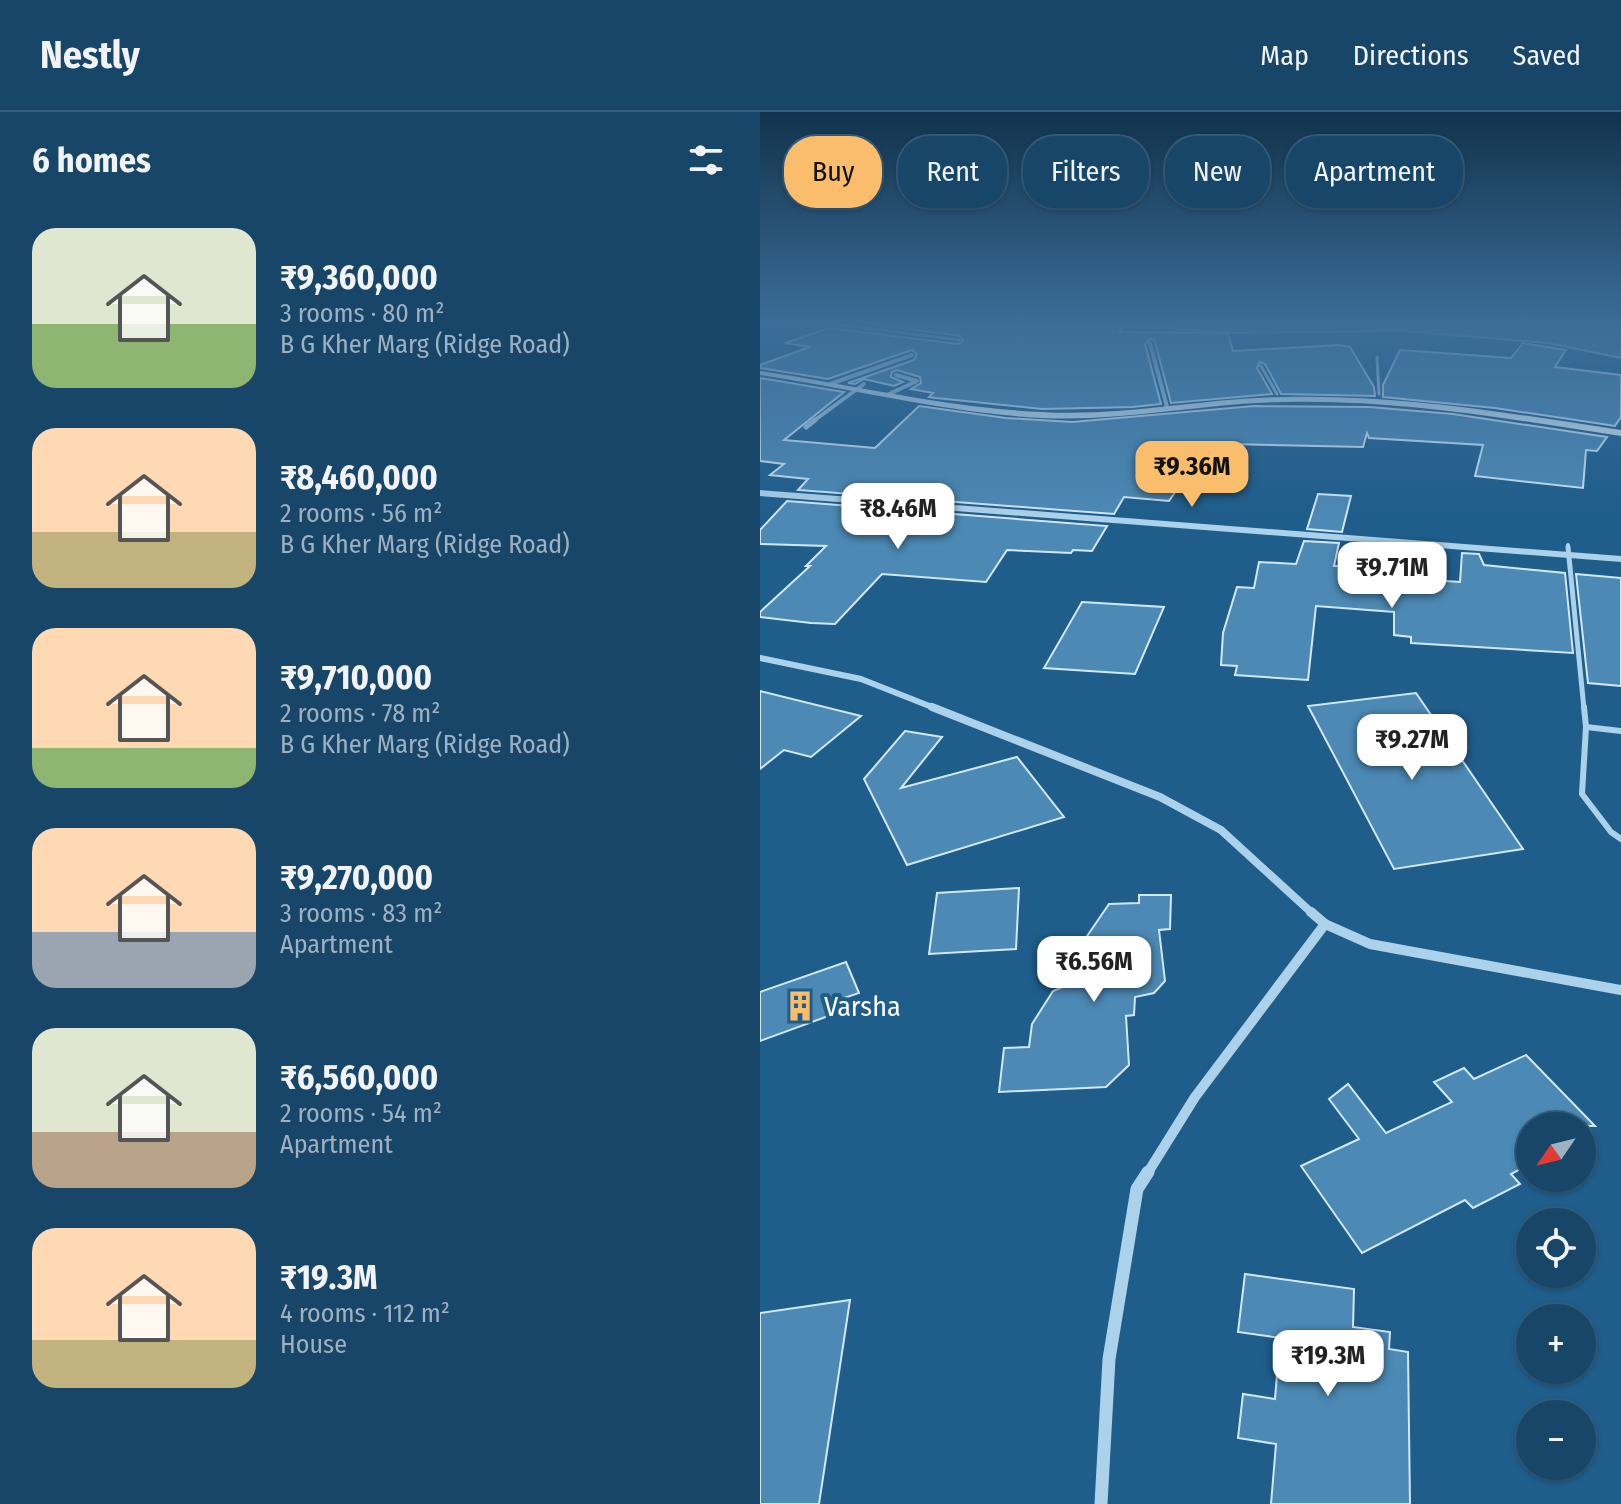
<!DOCTYPE html>
<html lang="en">
<head>
<meta charset="utf-8">
<style>
  :root { --surface:#174668; --page:#204d6e; --text:#f1f3f6; --muted:#9eb1c0; --line:#365e7c; --accent:#f9bd6c }
  body { margin:0; font-family:"Fira Sans Condensed",sans-serif; background:var(--page); color:var(--text); height:100vh; display:flex; flex-direction:column; font-size:30px; white-space:nowrap }
  * { box-sizing:border-box; margin:0 }
  p { font-size:26px; color:var(--muted) }
  .icon { flex:none; width:44px; height:44px; fill:none; stroke:currentColor; stroke-width:2; stroke-linecap:round; stroke-linejoin:round }
  .map { position:relative; flex:1; overflow:hidden }
  .sheet { display:flex; flex-direction:column; background:var(--surface); width:760px }
  .sheet>* { flex:none }
  .top-card { position:absolute; left:24px; top:24px; width:716px; height:72px; display:flex; gap:16px }
  .needle { width:52px; rotate:235deg }
  .tools { position:absolute; left:756px; top:1000px; display:grid; gap:16px }
  .tools a { display:grid; place-items:center; width:80px; height:80px; border-radius:50%; background:var(--surface); box-shadow:0 2px 6px #0004,0 0 0 2px var(--line); font-size:40px }
  .price { position:absolute; translate:-50% -68px; padding:0 18px; border-radius:16px; background:#fff; color:#222; font-size:26px; line-height:52px; filter:drop-shadow(0 2px 4px #0008) }
  .price::after { content:''; position:absolute; left:50%; top:48px; width:24px; height:18px; margin-left:-12px; background:inherit; clip-path:polygon(0 0,100% 0,50% 100%) }
  .price.selected { background:var(--accent); color:#111 }
  ul { padding:0; list-style:none }
  li { display:flex; align-items:center; gap:24px; height:200px; padding:0 32px }
  li span { display:grid; place-items:center; flex:none; width:224px; height:160px; border-radius:24px; color:#555 }
  li>.icon { margin-inline-start:auto }
  span .icon { width:96px; height:96px; fill:#fffc; stroke-width:1 }
  li b { font-size:34px }
  h2 { display:flex; justify-content:space-between; align-items:center; height:96px; padding:0 32px; font-size:34px }
  .tag { padding:0 28px; border-radius:32px; background:var(--surface); box-shadow:0 2px 6px #0004,0 0 0 2px var(--line); font-size:28px; line-height:72px }
  .tag.selected { background:var(--accent); color:#111 }
  header { display:flex; align-items:center; gap:48px; box-sizing:border-box; height:112px; padding:0 40px; background:var(--surface); border-bottom:2px solid var(--line) }
  header strong { font-size:38px }
  nav { display:flex; gap:44px; margin-inline-start:auto; font-size:28px }
  main { display:flex; flex:1; min-height:0 }
  .map>svg:first-child { display:block }
  .water { fill:#5680a0; stroke:#a0ceed; stroke-width:2 }
  .building { fill:#4c89b4; stroke:#d1e8f8; stroke-width:2 }
  .lines { fill:none; stroke-linecap:round; stroke-linejoin:round }
  .service-far3 { stroke:#acd1eb; stroke-width:3 }
  .service-far2 { stroke:#acd1eb; stroke-width:4 }
  .service-far1 { stroke:#acd1eb; stroke-width:5 }
  .service { stroke:#acd1eb; stroke-width:6 }
  .minor-far5 { stroke:#acd1eb; stroke-width:4 }
  .minor-far4 { stroke:#acd1eb; stroke-width:5 }
  .minor-far3 { stroke:#acd1eb; stroke-width:6 }
  .minor-far2 { stroke:#acd1eb; stroke-width:8 }
  .minor-far1 { stroke:#acd1eb; stroke-width:10 }
  .minor { stroke:#acd1eb; stroke-width:13 }
  .tertiary { fill:#acd1eb; fill-rule:evenodd }
  .secondary { fill:#d8ebf9; fill-rule:evenodd }
  .labels { text-anchor:middle; dominant-baseline:central; stroke-width:8; stroke-linejoin:round; paint-order:stroke }
  .near-poi-label { font-size:28px; fill:#fff; stroke:#1f5d8b; text-anchor:start }
</style>
</head>
<body>
<header>
<strong>Nestly</strong>
<nav><a>Map</a><a>Directions</a><a>Saved</a></nav>
</header>
<main>
<section class="sheet">
<h2>6 homes<svg class="icon" aria-label="filters" viewBox="0 0 24 24"><path d="M4 7h16M4 17h16"/><circle cx="9" cy="7" r="2"/><circle cx="15" cy="17" r="2"/></svg></h2>
<ul>
<li><span style="background:linear-gradient(#dfe7d0 60%,#8fb573 0)"><svg class="icon" aria-label="home" viewBox="0 0 24 24"><path d="M3 11l9-7 9 7M6 9v11h12V9"/></svg></span><div><b>₹9,360,000</b><p>3 rooms · 80 m²</p><p>B G Kher Marg (Ridge Road)</p></div></li>
<li><span style="background:linear-gradient(#ffd9b3 65%,#c2b280 0)"><svg class="icon" aria-label="home" viewBox="0 0 24 24"><path d="M3 11l9-7 9 7M6 9v11h12V9"/></svg></span><div><b>₹8,460,000</b><p>2 rooms · 56 m²</p><p>B G Kher Marg (Ridge Road)</p></div></li>
<li><span style="background:linear-gradient(#ffd9b3 75%,#8fb573 0)"><svg class="icon" aria-label="home" viewBox="0 0 24 24"><path d="M3 11l9-7 9 7M6 9v11h12V9"/></svg></span><div><b>₹9,710,000</b><p>2 rooms · 78 m²</p><p>B G Kher Marg (Ridge Road)</p></div></li>
<li><span style="background:linear-gradient(#ffd9b3 65%,#9aa5b1 0)"><svg class="icon" aria-label="home" viewBox="0 0 24 24"><path d="M3 11l9-7 9 7M6 9v11h12V9"/></svg></span><div><b>₹9,270,000</b><p>3 rooms · 83 m²</p><p>Apartment</p></div></li>
<li><span style="background:linear-gradient(#dfe7d0 65%,#b9a48a 0)"><svg class="icon" aria-label="home" viewBox="0 0 24 24"><path d="M3 11l9-7 9 7M6 9v11h12V9"/></svg></span><div><b>₹6,560,000</b><p>2 rooms · 54 m²</p><p>Apartment</p></div></li>
<li><span style="background:linear-gradient(#ffd9b3 70%,#c2b280 0)"><svg class="icon" aria-label="home" viewBox="0 0 24 24"><path d="M3 11l9-7 9 7M6 9v11h12V9"/></svg></span><div><b>₹19.3M</b><p>4 rooms · 112 m²</p><p>House</p></div></li>
</ul>
</section>
<div class="map">
<svg width="861" height="1392" viewBox="0 0 861 1392">
  <rect width="100%" height="100%" fill="#1f5d8b"/>
  <!-- water -->
  <polygon class="water" points="318,210 861,210 861,246 788,231 643,219 478,221"/>
  <!-- building -->
  <g class="building">
    <polygon points="97,210 332,210 333,214 362,215 359,220 468,221 473,239 579,233 590,235 614,275 615,284 521,282 505,252 500,250 497,256 512,282 411,291 395,230 391,226 385,232 401,292 373,295 282,297 176,286 169,285 173,281 151,277 161,271 160,265 137,258 132,260 131,265 143,270 134,274 104,267 95,272 88,271 154,248 157,242 152,238 68,267 0,256 0,253 50,235 25,231 69,216 198,232 203,229 200,224"/>
    <polygon points="763,231 806,238 795,255 861,263 861,305 855,314 735,296 623,285 623,273 640,238 751,246"/>
    <polygon points="0,266 84,280 24,328 115,336 159,294 246,306 312,310 494,294 609,295 693,302 847,325 837,339 826,338 823,376 715,364 723,333 609,326 607,321 603,335 427,331 425,366 409,389 364,385 354,402 38,378 48,367 10,363 24,352 0,349"/>
    <polygon points="558,382 591,384 582,420 547,417"/>
    <polygon points="27,389 347,414 332,439 313,438 311,441 247,438 226,470 122,462 75,512 51,511 0,505 0,500 50,454 46,454 66,434 0,432 0,418"/>
    <polygon points="544,429 579,431 574,454 582,454 582,462 700,470 702,441 719,442 724,453 805,461 813,541 651,531 651,525 634,523 634,500 556,494 548,568 475,563 477,554 461,553 463,521 477,475 494,476 499,450 536,452"/>
    <polygon points="816,462 861,466 861,574 828,571"/>
    <polygon points="322,490 404,495 375,562 284,556"/>
    <polygon points="0,579 101,604 51,645 24,638 0,657"/>
    <polygon points="656,581 763,737 634,757 548,594"/>
    <polygon points="145,619 182,625 141,676 257,645 304,705 147,753 104,667"/>
    <polygon points="259,776 256,837 169,842 177,781"/>
    <polygon points="379,783 411,783 410,817 399,818 405,869 394,881 375,885 374,903 366,904 369,953 346,975 239,980 244,936 269,935 272,912 293,879 308,873 310,850 319,849 326,832 321,833 349,792 379,791"/>
    <polygon points="86,850 99,881 78,888 82,899 0,929 0,880"/>
    <polygon points="766,943 835,1014 770,1014 770,1052 751,1062 760,1072 713,1096 705,1088 602,1141 541,1054 599,1027 569,987 588,972 626,1021 692,990 674,970 704,956 714,967"/>
    <polygon points="485,1162 594,1177 593,1215 630,1220 629,1237 648,1240 650,1392 511,1392 516,1332 478,1326 483,1282 515,1287 520,1226 478,1220"/>
    <polygon points="90,1188 59,1392 0,1392 0,1201"/>
  </g>
  <g class="lines">
    <!-- service-far3 -->
    <g class="service-far3">
      <polyline points="60,210 199,228"/>
      <polyline points="617,245 619,282"/>
      <polyline points="501,254 517,282"/>
    </g>
    <!-- service-far2 -->
    <polyline class="service-far2" points="808,433 808,437"/>
    <!-- service-far1 -->
    <polyline class="service-far1" points="808,435 824,597"/>
    <!-- service -->
    <g class="service">
      <polyline points="824,595 826,615 822,682 851,720 861,727"/>
      <polyline points="826,615 861,619"/>
    </g>
    <!-- minor-far5 -->
    <g class="minor-far5">
      <polyline points="390,231 407,295"/>
      <polyline points="70,272 152,243"/>
      <polyline points="127,283 157,269 136,263"/>
      <polyline points="52,310 104,272"/>
    </g>
    <!-- minor-far4 -->
    <polyline class="minor-far4" points="46,315 55,308"/>
    <!-- minor-far3 -->
    <polyline class="minor-far3" points="0,546 101,567 177,597"/>
    <!-- minor-far2 -->
    <polyline class="minor-far2" points="172,595 400,685 461,718 553,802"/>
    <!-- minor-far1 -->
    <g class="minor-far1">
      <polyline points="551,800 565,812 610,832 861,878"/>
      <polyline points="387,1062 435,985 565,812"/>
    </g>
    <!-- minor -->
    <polyline class="minor" points="341,1392 349,1247 377,1077 388,1060"/>
    <!-- tertiary -->
    <polygon class="tertiary" points="0,378 861,444 861,450 0,384"/>
    <!-- secondary -->
    <path class="secondary" d="M0 259C94 273 187 296 282 300 363 305 443 286 524 285 637 282 749 301 861 318V324C750 307 637 287 524 290 443 291 363 310 282 306 187 301 94 277 0 263Z"/>
  </g>
  <!-- sky -->
  <linearGradient id="sky" x2="0" y2="1"><stop stop-color="#11334c"/><stop offset="0.52" stop-color="#3c6d98"/><stop offset="1" stop-color="#3c6d98" stop-opacity="0"/></linearGradient>
  <rect width="861" height="405" fill="url(#sky)"/>
  <!-- icons -->
  <defs>
    <g id="building-bare" transform="scale(2.4)"><path d="M-4-6H4V6H1V3H-1V6H-4ZM-2.5-4.3h1.7v1.8h-1.7ZM.8-4.3h1.7v1.8H.8ZM-2.5-1h1.7V.8h-1.7ZM.8-1h1.7V.8H.8Z" fill="#f9bd6c" stroke="#1f5d8b" stroke-width="2.5" paint-order="stroke"/></g>
  </defs>
  <g fill-rule="evenodd">
    <use href="#building-bare" x="40" y="894"/>
  </g>
  <g class="labels">
    <!-- near-poi labels -->
    <g class="near-poi-label">
      <text x="64" y="894">Varsha</text>
    </g>
  </g>
</svg>
<div class="tools">
<a><svg class="needle" viewBox="-14 -14 28 28"><path d="M0-13l5 13h-10z" fill="#e53935"/><path d="M0 13l5-13h-10z" fill="#9eb1c0"/></svg></a>
<a><svg class="icon" aria-label="locate" viewBox="0 0 24 24"><circle cx="12" cy="12" r="6"/><path d="M12 2v4M12 18v4M2 12h4M18 12h4"/></svg></a>
<a>+</a>
<a>−</a>
</div>
<b class="price selected" style="left:432px;top:397px">₹9.36M</b>
<b class="price" style="left:138px;top:439px">₹8.46M</b>
<b class="price" style="left:632px;top:498px">₹9.71M</b>
<b class="price" style="left:652px;top:670px">₹9.27M</b>
<b class="price" style="left:334px;top:892px">₹6.56M</b>
<b class="price" style="left:568px;top:1286px">₹19.3M</b>
<div class="top-card">
<a class="tag selected">Buy</a>
<a class="tag">Rent</a>
<a class="tag">Filters</a>
<a class="tag">New</a>
<a class="tag">Apartment</a>
</div>
</div>
</main>
</body>
</html>
